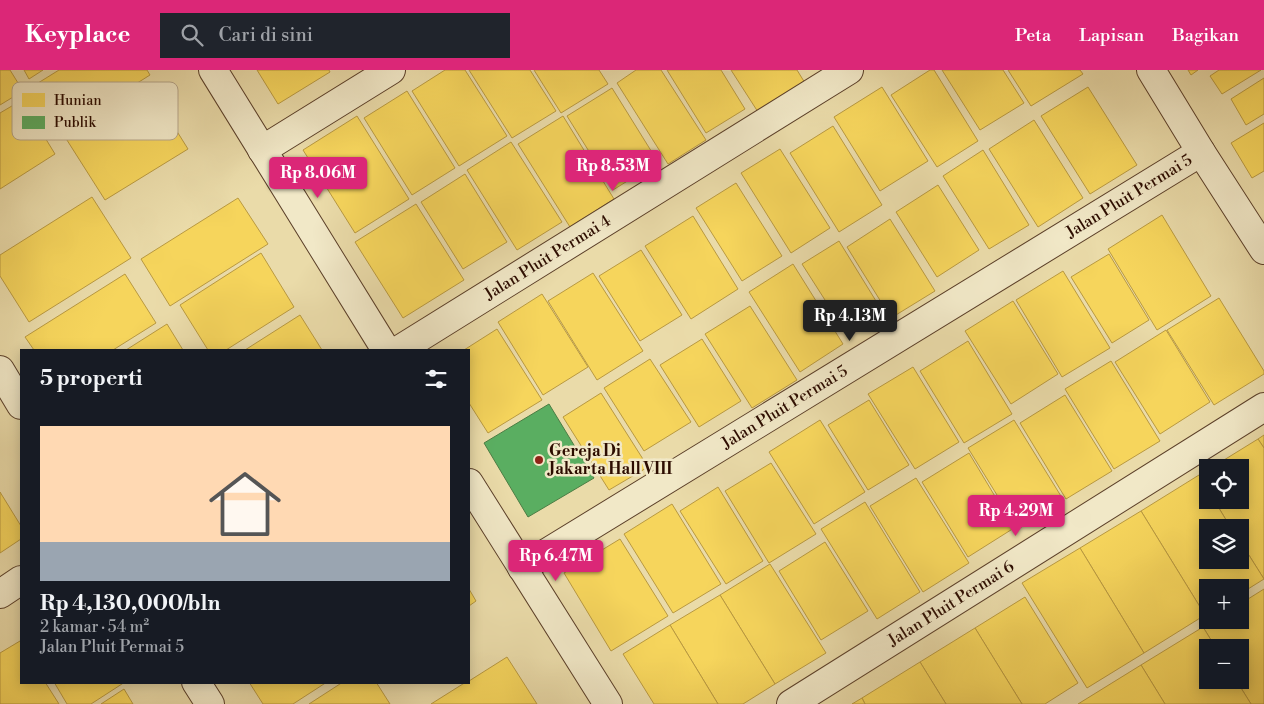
<!DOCTYPE html>
<html lang="id">
<head>
<meta charset="utf-8">
<style>
  :root { --surface:#171b24; --page:#20242c; --text:#f1f3f6; --muted:#9ea1a6; --accent:#db2777 }
  body { margin:0; font-family:"Libre Bodoni",serif; background:var(--page); color:var(--text); height:100vh; display:flex; flex-direction:column; font-size:19px; white-space:nowrap }
  * { box-sizing:border-box; margin:0 }
  p { font-size:16px; color:var(--muted) }
  .icon { flex:none; width:28px; height:28px; fill:none; stroke:currentColor; stroke-width:2; stroke-linecap:round; stroke-linejoin:round }
  .map { position:relative; flex:1; overflow:hidden }
  .details { position:absolute; left:20px; top:279px; width:450px; height:335px; display:flex; flex-direction:column; background:var(--surface); border-radius:0px; box-shadow:0 2px 12px #0003 }
  .details>* { flex:none }
  .tools { position:absolute; left:1199px; top:389px; display:grid; gap:10px }
  .tools a { display:grid; place-items:center; width:50px; height:50px; border-radius:0px; background:var(--surface); box-shadow:0 2px 12px #0003; font-size:25px }
  .price { position:absolute; translate:-50% -42px; padding:0 11px; border-radius:5px; background:var(--accent); color:#fff; font-size:16px; line-height:32px; filter:drop-shadow(0 1px 2px #0008) }
  .price::after { content:''; position:absolute; left:50%; top:30px; width:15px; height:11px; margin-left:-8px; background:inherit; clip-path:polygon(0 0,100% 0,50% 100%) }
  .price.selected { background:#222; color:#fff }
  ul { padding:0; list-style:none }
  li { display:grid; align-content:center; gap:10px; height:265px; padding:0 20px }
  li span { display:grid; place-items:center; height:155px; border-radius:0px; color:#555 }
  li>.icon { margin-inline-start:auto }
  span .icon { width:90px; height:90px; fill:#fffc; stroke-width:1 }
  li b { font-size:21px }
  h2 { display:flex; justify-content:space-between; align-items:center; height:60px; padding:0 20px; font-size:21px }
  header { display:flex; align-items:center; gap:30px; box-sizing:border-box; height:70px; padding:0 25px; background:var(--accent); color:#fff }
  header strong { font-size:24px }
  nav { display:flex; gap:28px; margin-inline-start:auto; font-size:18px }
  .search { width:350px; height:45px; background:var(--page); display:flex; align-items:center; gap:12px; box-sizing:border-box; padding:0 18px; border-radius:0px; color:var(--muted); font-size:19px }
  .map>svg:first-child { display:block }
  .homes { fill:#f6d55c; stroke:#b99940 }
  .public { fill:#5aae61; stroke:#4c7d44 }
  .lines { fill:none; stroke-linecap:round; stroke-linejoin:round }
  .street-casing { stroke:#5c402a; stroke-width:30 }
  .street { stroke:#f1e8c7; stroke-width:28 }
  .poi-dot { fill:#8f2418; stroke:#f1e8c7; stroke-width:2 }
  .labels { text-anchor:middle; dominant-baseline:central; stroke-width:5; stroke-linejoin:round; paint-order:stroke }
  .street-label { font-size:16px; fill:#2c0c00; stroke:#f1e8c7 }
  .poi-label { font-size:16px; font-weight:bold; fill:#2c0c00; stroke:#f1e8c7; text-anchor:start }
  .key { fill:#f1e8c7; stroke:#b6a68b; stroke-width:1 }
  .key-label { font-size:14px; fill:#2c0c00 }
</style>
</head>
<body>
<header>
<strong>Keyplace</strong>
<div class="search"><svg class="icon" aria-label="search" viewBox="0 0 24 24"><circle cx="10" cy="10" r="6"/><path d="M15 15l6 6"/></svg>Cari di sini</div>
<nav><a>Peta</a><a>Lapisan</a><a>Bagikan</a></nav>
</header>
<div class="map">
<svg width="1264" height="634" viewBox="0 0 1264 634">
  <rect width="100%" height="100%" fill="#eadba9"/>
  <filter id="stains"><feTurbulence type="fractalNoise" baseFrequency=".004" numOctaves="4"/><feColorMatrix values="0 0 0 0 .2 0 0 0 0 .09 0 0 0 0 .02 0 0 0 .5 -.17"/></filter>
  <radialGradient id="worn" r=".72"><stop offset=".6" stop-color="#630" stop-opacity="0"/><stop offset="1" stop-color="#630" stop-opacity=".3"/></radialGradient>
  <!-- homes -->
  <g class="homes">
    <polygon points="0,0 10,0 23,21 0,35"/>
    <polygon points="24,0 43,0 29,9"/>
    <polygon points="59,0 147,0 150,5 58,63 30,18"/>
    <polygon points="257,0 329,0 330,2 278,34"/>
    <polygon points="445,0 465,0 507,66 459,96 412,21"/>
    <polygon points="469,0 530,0 556,41 512,68"/>
    <polygon points="534,0 599,0 608,14 561,43"/>
    <polygon points="636,0 661,0 706,70 668,94 617,13"/>
    <polygon points="667,0 721,0 745,39 706,63"/>
    <polygon points="731,0 797,0 805,13 758,42"/>
    <polygon points="930,0 934,0 978,71 937,97 891,25"/>
    <polygon points="942,0 1003,0 1024,33 980,60"/>
    <polygon points="1008,0 1080,0 1083,4 1031,36"/>
    <polygon points="1188,0 1198,0 1191,5"/>
    <polygon points="1219,0 1261,0 1222,24 1210,6"/>
    <polygon points="1264,8 1264,44 1246,55 1231,29"/>
    <polygon points="148,15 188,79 105,130 65,67"/>
    <polygon points="882,17 928,91 880,121 834,47"/>
    <polygon points="1088,17 1137,95 1090,124 1041,46"/>
    <polygon points="612,18 658,92 613,120 567,46"/>
    <polygon points="407,21 455,98 412,125 364,48"/>
    <polygon points="22,30 55,84 0,119 0,43"/>
    <polygon points="357,46 409,129 355,163 303,80"/>
    <polygon points="563,46 614,129 570,157 518,74"/>
    <polygon points="1034,50 1083,128 1038,157 989,79"/>
    <polygon points="1264,53 1264,101 1252,108 1231,73"/>
    <polygon points="833,56 882,135 839,162 790,83"/>
    <polygon points="511,72 562,152 517,180 467,100"/>
    <polygon points="780,79 830,158 791,183 741,103"/>
    <polygon points="983,80 1029,155 989,179 943,106"/>
    <polygon points="465,104 507,172 463,199 421,132"/>
    <polygon points="736,113 782,186 742,211 696,138"/>
    <polygon points="938,115 979,180 937,207 896,142"/>
    <polygon points="92,127 131,188 29,252 0,206 0,185"/>
    <polygon points="238,128 268,174 170,236 141,189"/>
    <polygon points="416,134 464,210 403,248 355,172"/>
    <polygon points="1162,145 1211,226 1157,260 1108,179"/>
    <polygon points="693,146 738,219 691,249 645,176"/>
    <polygon points="890,149 935,221 891,248 847,177"/>
    <polygon points="839,171 884,244 848,266 802,194"/>
    <polygon points="641,180 682,245 640,271 599,206"/>
    <polygon points="261,183 294,237 226,280 208,280 180,235"/>
    <polygon points="1109,184 1149,250 1112,273 1071,207"/>
    <polygon points="793,194 843,274 800,302 749,222"/>
    <polygon points="1063,201 1110,278 1062,307 1016,230"/>
    <polygon points="593,203 643,281 597,310 548,231"/>
    <polygon points="125,204 156,253 113,280 34,280 25,267"/>
    <polygon points="542,224 588,297 543,325 498,252"/>
    <polygon points="1219,228 1264,301 1264,304 1214,335 1167,260"/>
    <polygon points="1013,231 1058,304 1011,334 965,261"/>
    <polygon points="750,236 797,310 752,338 705,264"/>
    <polygon points="300,245 322,280 245,280"/>
    <polygon points="167,254 183,280 126,280"/>
    <polygon points="497,259 542,330 488,363 469,333 469,280 464,280"/>
    <polygon points="1166,260 1210,332 1160,364 1115,292"/>
    <polygon points="702,269 741,331 699,357 660,295"/>
    <polygon points="968,271 1012,344 964,373 920,301"/>
    <polygon points="650,289 691,352 644,381 604,318"/>
    <polygon points="1111,291 1160,371 1114,399 1065,319"/>
    <polygon points="913,297 959,372 915,399 868,324"/>
    <polygon points="601,323 648,397 609,420 563,347"/>
    <polygon points="1065,325 1112,401 1066,429 1020,353"/>
    <polygon points="869,330 909,395 868,420 828,355"/>
    <polygon points="820,350 865,422 814,454 769,382"/>
    <polygon points="1014,350 1064,431 1018,459 968,378"/>
    <polygon points="1264,365 1264,378 1258,369"/>
    <polygon points="1258,369 1264,378 1264,509 1240,471 1240,458 1231,458 1214,430 1240,430 1240,398 1211,398"/>
    <polygon points="969,383 1014,458 968,487 922,412"/>
    <polygon points="771,393 816,464 769,493 725,421"/>
    <polygon points="1208,400 1208,419 1199,405"/>
    <polygon points="1199,405 1208,419 1208,430 1214,430 1231,458 1208,458 1208,490 1240,490 1240,471 1264,509 1240,524 1240,518 1208,518 1208,544 1205,545 1141,441"/>
    <polygon points="916,408 969,493 923,522 870,436"/>
    <polygon points="718,417 763,491 726,514 680,441"/>
    <polygon points="0,422 21,456 21,469 0,483"/>
    <polygon points="865,432 920,522 877,549 821,459"/>
    <polygon points="672,434 721,514 673,543 624,464"/>
    <polygon points="1141,441 1205,545 1144,583 1080,478"/>
    <polygon points="620,469 668,546 611,581 564,503"/>
    <polygon points="825,472 868,541 821,570 779,501"/>
    <polygon points="1080,478 1144,583 1087,618 1022,513"/>
    <polygon points="770,494 826,583 775,614 720,525"/>
    <polygon points="469,519 476,531 469,536"/>
    <polygon points="1264,519 1264,634 1251,634 1236,610 1240,610 1240,578 1216,578 1203,557 1214,550 1240,550 1240,534"/>
    <polygon points="720,525 775,614 743,634 718,634 670,555"/>
    <polygon points="1025,527 1078,613 1045,634 1022,634 975,558"/>
    <polygon points="670,555 718,634 654,634 623,584"/>
    <polygon points="1203,557 1216,578 1208,578 1208,610 1236,610 1251,634 1165,634 1141,595"/>
    <polygon points="975,558 1022,634 946,634 920,592"/>
    <polygon points="20,571 21,574 21,612 45,612 59,634 0,634 0,583"/>
    <polygon points="507,587 537,634 431,634 466,612 469,612 469,611"/>
    <polygon points="920,592 946,634 865,634 862,628"/>
    <polygon points="1141,595 1165,634 1078,634"/>
    <polygon points="54,612 125,612 91,634 67,634"/>
    <polygon points="249,612 327,612 293,634 263,634"/>
    <polygon points="343,612 376,612 390,634 309,634"/>
    <polygon points="124,619 133,634 101,634"/>
    <polygon points="862,628 865,634 852,634"/>
  </g>
  <!-- public -->
  <polygon class="public" points="549,334 594,408 528,447 484,373"/>
  <g class="lines">
    <!-- street casing -->
    <g class="street-casing">
      <g id="street">
        <polyline points="213,0 386,280"/>
        <polyline points="1151,0 1201,82 1264,180"/>
        <polyline points="262,80 391,0"/>
        <path id="s1" d="M399 280 849 0"/>
        <polyline points="0,300 21,335"/>
        <polyline points="469,413 608,634"/>
        <path id="s2" d="M522 498 1201 82"/>
        <polyline points="0,524 21,510"/>
        <polyline points="196,612 210,634"/>
        <path id="s3" d="M791 634 1264 337"/>
      </g>
    </g>
    <!-- street -->
    <use href="#street" class="street"/>
  </g>
  <!-- markers -->
  <circle class="poi-dot" cx="539" cy="390" r="5"/>
  <g class="labels">
    <!-- street labels -->
    <g class="street-label">
      <text stroke="none"><textPath href="#s2" startOffset="712">Jalan Pluit Permai 5</textPath></text>
      <text stroke="none"><textPath href="#s1" startOffset="175">Jalan Pluit Permai 4</textPath></text>
      <text stroke="none"><textPath href="#s2" startOffset="308">Jalan Pluit Permai 5</textPath></text>
      <text stroke="none"><textPath href="#s3" startOffset="189">Jalan Pluit Permai 6</textPath></text>
    </g>
    <!-- poi labels -->
    <g class="poi-label">
      <text x="549" y="381">Gereja Di<tspan x="549" dy="18">Jakarta Hall VIII</tspan></text>
    </g>
  </g>
  <!-- legend -->
  <rect x="12" y="12" width="166" height="58" rx="8" class="key"/>
  <rect x="22" y="23" width="23" height="14" fill="#f6d55c"/>
  <rect x="22" y="46" width="23" height="13" fill="#5aae61"/>
  <g class="key-label">
    <text x="54" y="35">Hunian</text>
    <text x="54" y="57">Publik</text>
  </g>
  <rect width="100%" height="100%" filter="url(#stains)"/>
  <rect width="100%" height="100%" fill="url(#worn)"/>
</svg>
<div class="tools">
<a><svg class="icon" aria-label="locate" viewBox="0 0 24 24"><circle cx="12" cy="12" r="6"/><path d="M12 2v4M12 18v4M2 12h4M18 12h4"/></svg></a>
<a><svg class="icon" aria-label="layers" viewBox="0 0 24 24"><path d="M12 4l9 5-9 5-9-5zM3 14l9 5 9-5"/></svg></a>
<a>+</a>
<a>−</a>
</div>
<b class="price" style="left:613px;top:122px">Rp 8.53M</b>
<b class="price" style="left:318px;top:129px">Rp 8.06M</b>
<b class="price selected" style="left:850px;top:272px">Rp 4.13M</b>
<b class="price" style="left:1016px;top:467px">Rp 4.29M</b>
<b class="price" style="left:556px;top:512px">Rp 6.47M</b>
<section class="details">
<h2>5 properti<svg class="icon" aria-label="filters" viewBox="0 0 24 24"><path d="M4 7h16M4 17h16"/><circle cx="9" cy="7" r="2"/><circle cx="15" cy="17" r="2"/></svg></h2>
<ul>
<li><span style="background:linear-gradient(#ffd9b3 75%,#9aa5b1 0)"><svg class="icon" aria-label="home" viewBox="0 0 24 24"><path d="M3 11l9-7 9 7M6 9v11h12V9"/></svg></span><div><b>Rp 4,130,000/bln</b><p>2 kamar · 54 m²</p><p>Jalan Pluit Permai 5</p></div></li>
</ul>
</section>
</div>
</body>
</html>
